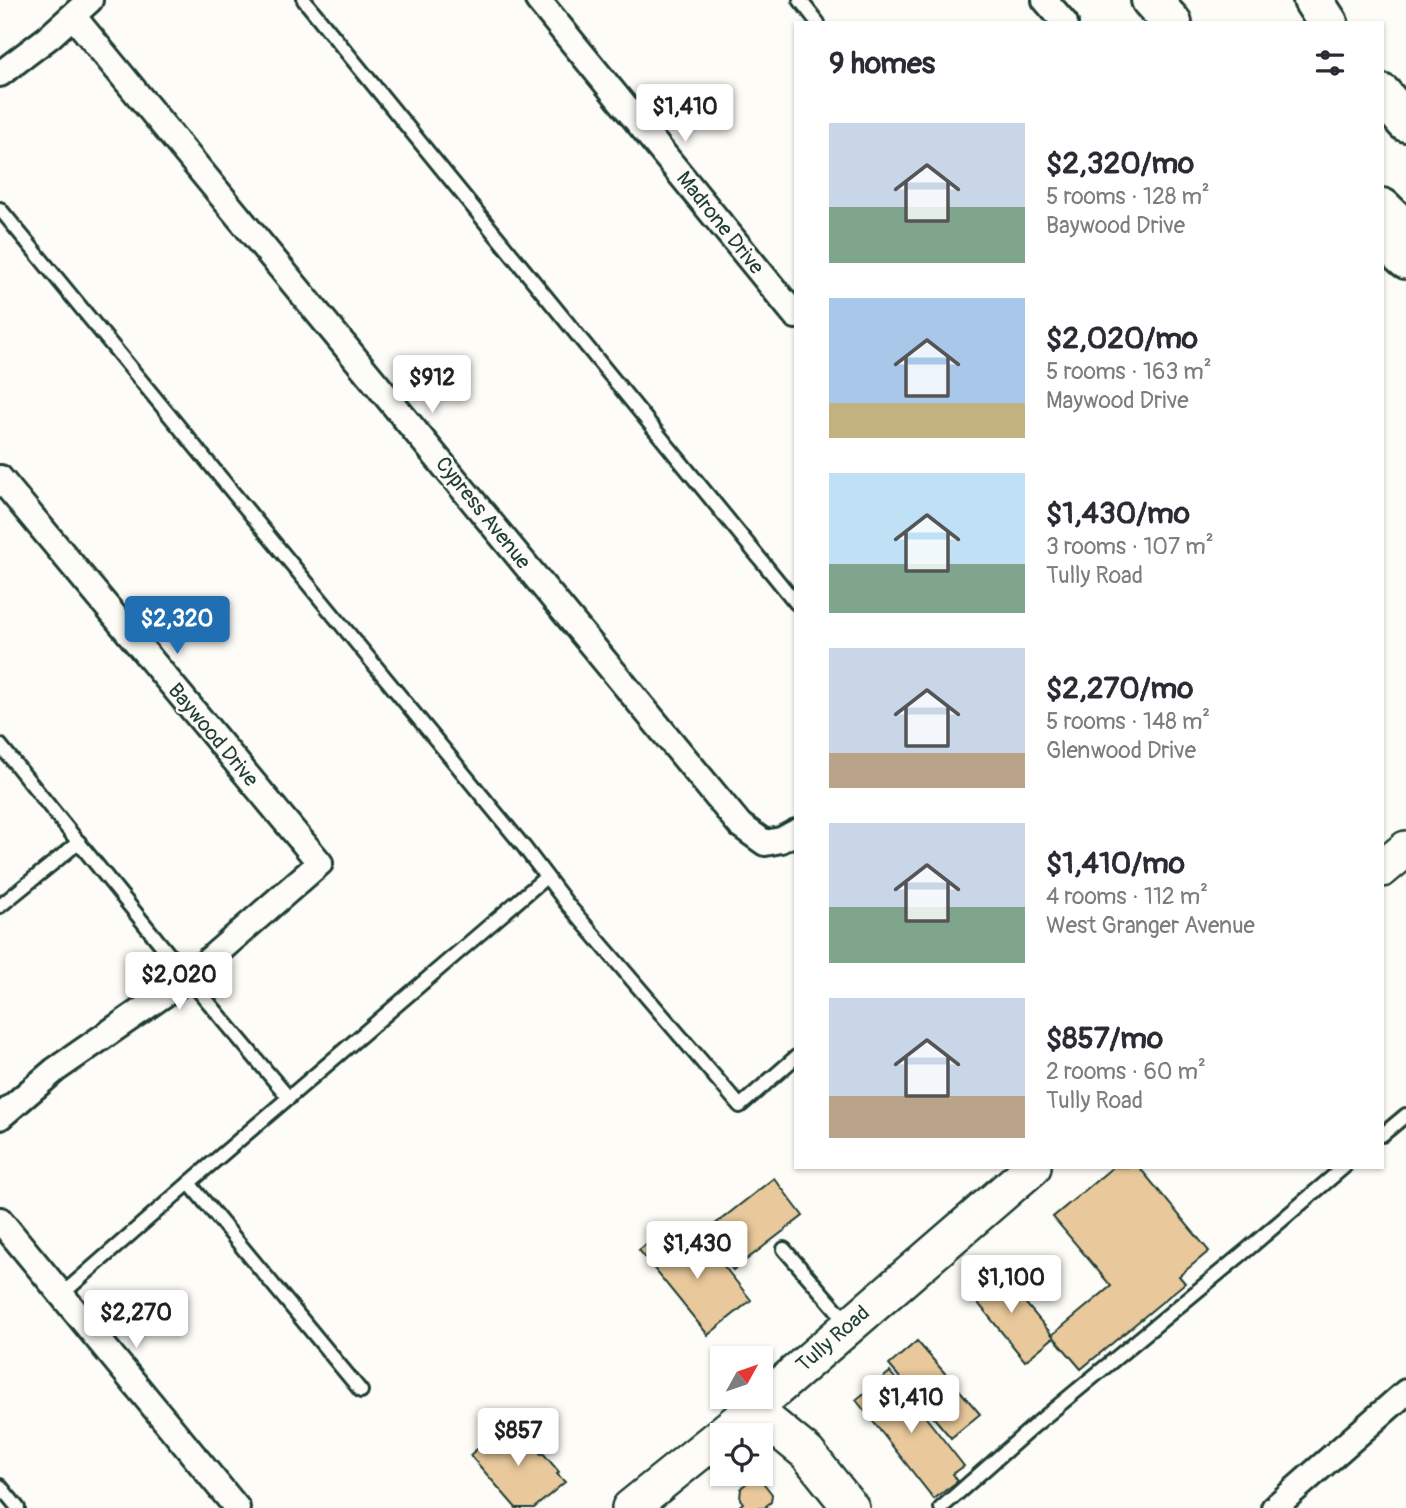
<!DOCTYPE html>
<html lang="en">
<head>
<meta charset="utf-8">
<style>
  :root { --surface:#fff; --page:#f2f2f3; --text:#2b2b33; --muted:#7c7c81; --accent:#1f6fb2 }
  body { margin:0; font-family:Pangolin,sans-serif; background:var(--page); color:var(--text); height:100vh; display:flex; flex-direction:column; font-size:26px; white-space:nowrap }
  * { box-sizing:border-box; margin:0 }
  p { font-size:23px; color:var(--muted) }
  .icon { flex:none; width:38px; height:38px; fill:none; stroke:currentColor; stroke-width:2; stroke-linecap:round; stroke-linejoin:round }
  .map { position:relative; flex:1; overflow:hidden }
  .drawer { position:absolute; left:794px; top:21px; width:590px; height:1148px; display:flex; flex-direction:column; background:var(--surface); border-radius:0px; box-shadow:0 2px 5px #0004 }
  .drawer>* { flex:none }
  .needle { width:46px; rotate:50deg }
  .controls { position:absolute; left:710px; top:1346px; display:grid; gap:14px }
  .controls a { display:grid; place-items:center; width:63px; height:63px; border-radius:0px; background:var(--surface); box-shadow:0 2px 5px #0004; font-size:35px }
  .price { position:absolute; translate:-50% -60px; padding:0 16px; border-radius:7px; background:#fff; color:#222; font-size:23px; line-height:46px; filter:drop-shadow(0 2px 4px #0008) }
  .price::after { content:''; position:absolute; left:50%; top:42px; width:21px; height:16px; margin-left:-10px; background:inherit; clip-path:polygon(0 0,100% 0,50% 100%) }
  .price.selected { background:var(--accent); color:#fff }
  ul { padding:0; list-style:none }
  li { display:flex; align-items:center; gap:21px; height:175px; padding:0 35px }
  li span { display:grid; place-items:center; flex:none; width:196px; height:140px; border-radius:0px; color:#555 }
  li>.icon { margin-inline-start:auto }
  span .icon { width:84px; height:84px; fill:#fffc; stroke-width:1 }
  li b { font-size:30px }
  h2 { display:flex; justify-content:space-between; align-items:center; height:84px; padding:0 35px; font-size:30px }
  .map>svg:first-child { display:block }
  .building { fill:#e9c99b; stroke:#1f3d34; stroke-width:2 }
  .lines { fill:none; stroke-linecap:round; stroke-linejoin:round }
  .lane-casing { stroke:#1f3d34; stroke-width:18 }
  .street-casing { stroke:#1f3d34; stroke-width:30 }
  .secondary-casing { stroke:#1f3d34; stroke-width:40 }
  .primary-casing { stroke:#1f3d34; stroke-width:44 }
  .lane { stroke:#fdfcf7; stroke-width:12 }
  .street { stroke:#fdfcf7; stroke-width:24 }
  .secondary { stroke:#fdfcf7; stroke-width:35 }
  .primary { stroke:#fdfcf7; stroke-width:38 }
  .labels { text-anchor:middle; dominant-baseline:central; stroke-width:5; stroke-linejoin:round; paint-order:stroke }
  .street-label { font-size:21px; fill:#1f3d34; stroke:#fdfcf7 }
</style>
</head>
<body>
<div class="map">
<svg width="1406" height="1508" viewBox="0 0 1406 1508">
  <rect width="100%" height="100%" fill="#fdfcf7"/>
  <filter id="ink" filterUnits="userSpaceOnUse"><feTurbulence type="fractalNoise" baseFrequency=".0143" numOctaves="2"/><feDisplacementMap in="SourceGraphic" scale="14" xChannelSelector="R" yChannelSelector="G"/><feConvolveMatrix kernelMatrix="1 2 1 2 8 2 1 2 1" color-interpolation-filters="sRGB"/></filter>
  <g filter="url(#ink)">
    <!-- building -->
    <g class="building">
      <polygon points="1113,1167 1139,1167 1209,1251 1179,1276 1185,1283 1081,1369 1052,1335 1111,1286 1053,1217"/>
      <polygon points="774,1178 803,1216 733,1270 704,1233"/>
      <polygon points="664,1231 684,1256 703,1240 751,1300 708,1335 639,1250"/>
      <polygon points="997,1269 1054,1337 1025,1361 969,1292"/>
      <polygon points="917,1341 980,1414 951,1438 889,1365"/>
      <polygon points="890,1372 964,1466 953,1474 958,1481 934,1499 856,1400"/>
      <polygon points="511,1420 541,1454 543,1453 559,1472 557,1474 565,1482 534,1508 516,1508 470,1455"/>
      <polygon points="761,1480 772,1494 771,1502 766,1506 768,1508 737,1508 743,1503 740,1499 741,1488 749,1481"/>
    </g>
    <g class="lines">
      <!-- lane casing -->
      <g class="lane-casing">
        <g id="lane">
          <polyline points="304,0 796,603"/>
          <polyline points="800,0 818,23"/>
          <polyline points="0,209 524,847 568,905 740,1106 796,1057"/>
          <polyline points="0,745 188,978 289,1098"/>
          <polyline points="0,906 79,842"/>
          <polyline points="1382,1135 1406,1115"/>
          <polyline points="189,1183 361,1391"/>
          <polyline points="784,1249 848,1323"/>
          <polyline points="61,1295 189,1183 546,877"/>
          <polyline points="0,1486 18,1508"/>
          <polyline points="941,1508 1035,1425 1248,1249 1344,1167"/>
        </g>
      </g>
      <!-- street casing -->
      <g class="street-casing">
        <g id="street">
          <polyline points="538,0 796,316"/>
          <polyline points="1045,0 1065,23"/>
          <polyline points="73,16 740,825 765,843 781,840 796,832"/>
          <polyline points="0,74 49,37 90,0"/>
          <polyline points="0,478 320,863 188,978 55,1070 0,1117"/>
          <polyline points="0,1220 237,1508"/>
          <polyline points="1274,1508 1406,1392"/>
        </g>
      </g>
      <!-- secondary casing -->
      <g class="secondary-casing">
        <g id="secondary">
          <polyline points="1382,240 1406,261"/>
          <polyline points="1382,869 1406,849"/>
          <polyline points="753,1409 807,1453 851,1508"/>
          <polyline points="630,1508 753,1409 1033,1167"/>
        </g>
      </g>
      <!-- primary casing -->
      <g class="primary-casing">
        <g id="primary">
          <polyline points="1151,0 1172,23"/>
          <polyline points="1313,0 1328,23"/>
          <polyline points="1382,94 1406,122"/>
          <polyline points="1382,208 1406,231"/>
        </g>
      </g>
      <!-- lane -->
      <use href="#lane" class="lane"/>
      <!-- street -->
      <use href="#street" class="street"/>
      <!-- secondary -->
      <use href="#secondary" class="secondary"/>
      <!-- primary -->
      <use href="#primary" class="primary"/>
    </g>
  </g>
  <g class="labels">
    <!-- street labels -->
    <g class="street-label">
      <text transform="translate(720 223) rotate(51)">Madrone Drive</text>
      <text transform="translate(483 513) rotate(51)">Cypress Avenue</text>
      <text transform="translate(213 735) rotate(50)">Baywood Drive</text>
      <text transform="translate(833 1339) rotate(-41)">Tully Road</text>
    </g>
  </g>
</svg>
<div class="controls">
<a><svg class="needle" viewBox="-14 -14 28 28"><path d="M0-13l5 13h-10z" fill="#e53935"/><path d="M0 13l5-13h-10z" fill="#7c7c81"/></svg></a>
<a><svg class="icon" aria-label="locate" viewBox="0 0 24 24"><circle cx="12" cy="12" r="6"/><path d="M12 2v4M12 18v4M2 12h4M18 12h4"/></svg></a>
</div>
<b class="price" style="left:685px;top:144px">$1,410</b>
<b class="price" style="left:432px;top:415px">$912</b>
<b class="price selected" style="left:177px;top:656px">$2,320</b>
<b class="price" style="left:179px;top:1012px">$2,020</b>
<b class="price" style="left:697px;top:1281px">$1,430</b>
<b class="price" style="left:1011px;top:1315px">$1,100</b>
<b class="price" style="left:136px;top:1350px">$2,270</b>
<b class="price" style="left:911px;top:1435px">$1,410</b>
<b class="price" style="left:518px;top:1468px">$857</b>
<section class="drawer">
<h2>9 homes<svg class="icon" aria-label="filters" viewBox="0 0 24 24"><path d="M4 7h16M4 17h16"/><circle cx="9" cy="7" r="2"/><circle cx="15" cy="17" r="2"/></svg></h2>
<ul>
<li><span style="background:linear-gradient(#c9d6e8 60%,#7fa58c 0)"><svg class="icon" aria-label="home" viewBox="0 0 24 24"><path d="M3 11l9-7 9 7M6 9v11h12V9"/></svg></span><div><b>$2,320/mo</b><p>5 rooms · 128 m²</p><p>Baywood Drive</p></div></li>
<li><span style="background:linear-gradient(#a9c7e8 75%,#c2b280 0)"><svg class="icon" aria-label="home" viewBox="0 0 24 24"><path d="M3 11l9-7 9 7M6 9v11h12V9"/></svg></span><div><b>$2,020/mo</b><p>5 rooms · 163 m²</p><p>Maywood Drive</p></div></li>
<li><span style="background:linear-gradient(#bfe0f5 65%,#7fa58c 0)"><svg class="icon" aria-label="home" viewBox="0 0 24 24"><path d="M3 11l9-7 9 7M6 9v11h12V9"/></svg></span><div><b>$1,430/mo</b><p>3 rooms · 107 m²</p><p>Tully Road</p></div></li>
<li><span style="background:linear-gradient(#c9d6e8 75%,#b9a48a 0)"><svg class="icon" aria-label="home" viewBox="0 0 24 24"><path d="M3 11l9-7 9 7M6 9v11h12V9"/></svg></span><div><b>$2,270/mo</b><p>5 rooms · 148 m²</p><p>Glenwood Drive</p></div></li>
<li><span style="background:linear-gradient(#c9d6e8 60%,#7fa58c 0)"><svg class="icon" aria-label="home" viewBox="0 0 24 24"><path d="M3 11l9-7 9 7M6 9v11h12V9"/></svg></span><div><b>$1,410/mo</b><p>4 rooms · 112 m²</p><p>West Granger Avenue</p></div></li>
<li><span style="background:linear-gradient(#c9d6e8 70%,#b9a48a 0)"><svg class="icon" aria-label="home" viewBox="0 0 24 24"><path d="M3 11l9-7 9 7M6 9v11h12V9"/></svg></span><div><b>$857/mo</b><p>2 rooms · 60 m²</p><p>Tully Road</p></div></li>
</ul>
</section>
</div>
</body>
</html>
